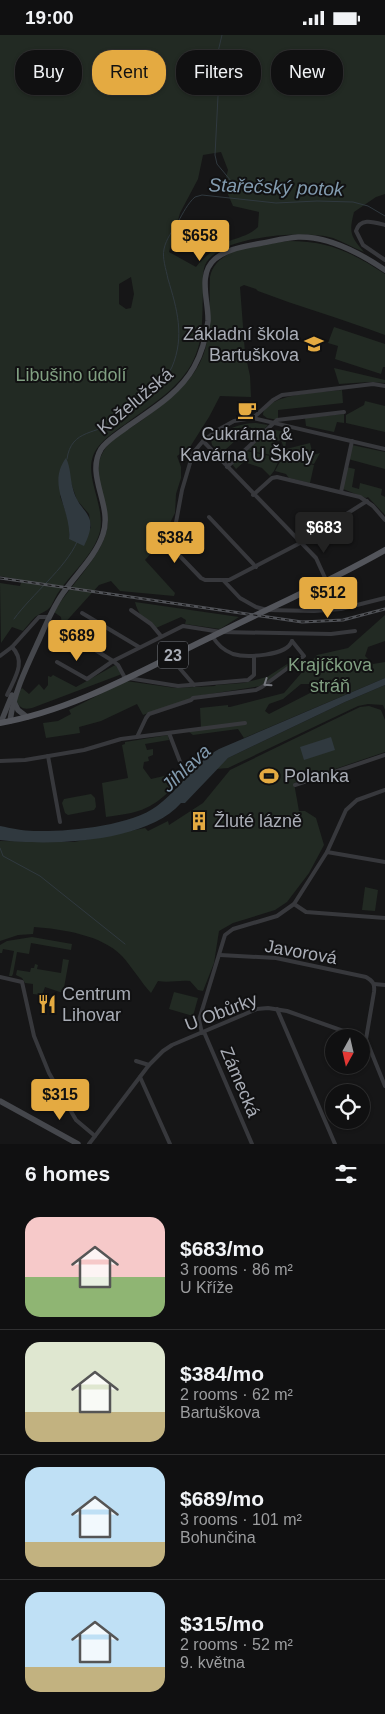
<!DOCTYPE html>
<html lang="en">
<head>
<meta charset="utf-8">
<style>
  :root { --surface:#101011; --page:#19191a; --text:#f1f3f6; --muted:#9c9d9f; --line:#303031; --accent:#e4aa41 }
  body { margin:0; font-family:Arial,sans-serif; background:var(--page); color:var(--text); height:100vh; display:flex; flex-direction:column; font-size:19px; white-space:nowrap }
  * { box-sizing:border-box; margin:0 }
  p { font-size:16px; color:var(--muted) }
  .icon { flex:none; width:28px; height:28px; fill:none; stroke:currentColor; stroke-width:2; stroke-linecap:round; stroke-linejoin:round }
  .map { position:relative; height:1109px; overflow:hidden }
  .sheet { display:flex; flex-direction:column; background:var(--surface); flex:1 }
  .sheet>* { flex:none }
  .top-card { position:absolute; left:15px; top:15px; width:355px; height:45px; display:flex; gap:10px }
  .needle { width:32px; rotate:188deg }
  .fabs { position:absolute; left:325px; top:994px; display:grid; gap:10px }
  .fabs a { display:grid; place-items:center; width:45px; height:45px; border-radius:50%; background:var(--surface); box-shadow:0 1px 4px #0004,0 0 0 1px var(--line); font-size:25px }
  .price { position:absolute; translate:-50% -42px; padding:0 11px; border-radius:5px; background:var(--accent); color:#111; font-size:16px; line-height:32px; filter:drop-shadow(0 1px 2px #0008) }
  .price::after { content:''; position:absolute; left:50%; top:30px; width:15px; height:11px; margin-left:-8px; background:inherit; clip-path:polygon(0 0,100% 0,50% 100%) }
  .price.on { background:#222; color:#fff }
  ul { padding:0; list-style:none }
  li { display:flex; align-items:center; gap:15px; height:125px; padding:0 25px }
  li+li { border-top:1px solid var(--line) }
  li span { display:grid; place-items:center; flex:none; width:140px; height:100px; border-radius:15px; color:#555 }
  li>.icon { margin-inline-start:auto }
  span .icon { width:60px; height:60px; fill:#fffc; stroke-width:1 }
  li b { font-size:21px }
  h2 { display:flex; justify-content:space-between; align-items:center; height:60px; padding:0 25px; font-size:21px }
  .tag { padding:0 18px; border-radius:20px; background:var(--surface); box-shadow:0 1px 4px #0004,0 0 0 1px var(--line); font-size:18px; line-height:45px }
  .tag.on { background:var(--accent); color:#111 }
  .status { display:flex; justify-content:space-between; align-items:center; height:35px; padding:0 25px; background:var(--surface); direction:ltr }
  .status svg { height:14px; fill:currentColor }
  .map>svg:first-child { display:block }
  .green { fill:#222a23; fill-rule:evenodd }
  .water { fill:#30393f }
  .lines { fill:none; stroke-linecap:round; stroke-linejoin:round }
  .stream { stroke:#30393f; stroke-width:1 }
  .minor { stroke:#37383c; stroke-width:4 }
  .secondary { stroke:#45474c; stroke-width:5.5 }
  .primary { stroke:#53555b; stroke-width:6 }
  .rail-casing { stroke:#505257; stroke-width:3 }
  .rail { stroke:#111112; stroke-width:1; stroke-dasharray:4; stroke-linecap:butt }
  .oneway { stroke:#76787f }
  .labels { text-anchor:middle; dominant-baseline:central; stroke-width:4; stroke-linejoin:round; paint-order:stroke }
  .shield { fill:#111112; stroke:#7b7e85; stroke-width:1 }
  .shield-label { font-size:16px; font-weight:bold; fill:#a9adb6 }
  .poi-label { font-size:18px; fill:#a9adb6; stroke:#111112; text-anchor:start }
  .park-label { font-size:18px; fill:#81a082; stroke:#111112 }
  .street-label { font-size:18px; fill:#a9adb6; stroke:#111112 }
  .water-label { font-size:19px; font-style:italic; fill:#829baf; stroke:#111112 }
</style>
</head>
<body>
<div class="status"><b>19:00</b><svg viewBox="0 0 49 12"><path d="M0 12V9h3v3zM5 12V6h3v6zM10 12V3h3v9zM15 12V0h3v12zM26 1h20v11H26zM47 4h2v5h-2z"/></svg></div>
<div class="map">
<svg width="385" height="1109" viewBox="0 0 385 1109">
  <rect width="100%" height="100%" fill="#161617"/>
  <!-- green -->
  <g class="green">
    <path d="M0 0H385V159L376 162 354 177C349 197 350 201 364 217 354 213 343 207 333 203 306 195 218 200 205 230 202 238 203 248 203 256 202 282 204 307 191 330 176 356 148 372 124 390 115 396 105 403 98 412 79 436 106 468 100 496 95 518 73 537 60 555 56 560 54 566 51 571 47 577 40 578 35 582 31 586 27 591 23 596L12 592 1 608 0 548 20 551 22 545 0 541ZM221 117 228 135 224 150 233 171 259 177 258 192C249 201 239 202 227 207 215 213 204 222 196 232L169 217 180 178 198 144 203 120ZM131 242 134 259 131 273 126 274 119 269V249ZM70 445 77 465 89 479 91 493 69 504V486L60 461Z"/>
    <path d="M288 206C329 206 351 217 385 239V300C343 284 300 272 258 256L256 254 244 250 240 252 245 318 250 341 251 362 220 361 209 382 190 412 177 421 181 432V443L176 459 175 478 160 508 145 525 175 558 174 561 120 556 111 546 99 550 62 591 61 582 54 577C68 553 99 524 106 498 114 472 88 442 103 417 110 404 129 394 141 386 169 365 201 343 207 306 211 285 209 263 210 242 216 211 263 210 288 206Z"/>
    <polygon points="334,292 385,309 385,332 383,332 381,339 335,324 338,311 328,308"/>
    <polygon points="334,333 385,345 385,348 369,347 339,349"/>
    <path d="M342 355 343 368 278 375V385L267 383 263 380C265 358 325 357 342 355Z"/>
    <polygon points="365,366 385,371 385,397 346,388 346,380 364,370"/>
    <polygon points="344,379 344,388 337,387 334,397 306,391 305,383"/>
    <path d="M256 388 268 390 256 403 252 399 255 397 250 392 223 417 228 422 231 419 235 422 230 427 212 410 211 405C225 395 239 388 256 388Z"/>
    <polygon points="269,394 287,397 285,416 281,405 274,407 277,419 276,421 247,415"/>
    <polygon points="310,408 313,420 320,418 314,429 289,424 286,414"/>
    <polygon points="352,410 385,417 385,434 348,424"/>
    <polygon points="246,416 280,423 274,436 270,441 262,433 244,427 236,434 232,429"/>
    <polygon points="282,423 314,430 310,448 289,443 286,439 275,436"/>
    <polygon points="346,432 355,434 352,452 359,454 360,448 382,454 381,460 385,462 385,480 368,462 366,463 343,454"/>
    <path d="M135 567 239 582 220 594 185 589 186 585 181 582 156 593C146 590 137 577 135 567Z"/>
    <path d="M385 580V606L368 612 365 621 373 629 385 627V643L244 703 238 694 193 700 185 694 201 693 200 673 228 670V672H230L284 658 317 620 348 613ZM301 649H309L312 657 269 679 265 676 269 669 283 664Z"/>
    <polygon points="295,624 296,625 261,651 191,662 190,664 143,680 137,669 101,686 79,692 80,698 46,703 43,688 58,686 71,679 69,675 126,646 175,653 215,651 216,650 243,648 267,642"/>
    <path d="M117 629 122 639 32 673C23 675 20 673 16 665L18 657 22 653 29 659 39 649 44 655 48 650V641L51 642 53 640 76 652Z"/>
    <polygon points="385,650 385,675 383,670 368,669 358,671 228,733 216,734 228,723 345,667"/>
    <path d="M369 671 381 675 385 685V717L294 748 299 776H305L316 783 324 810 309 838 287 867 275 875 233 888 219 896 214 928 203 956 198 955 190 946C178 945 169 948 158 946L151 958C141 947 132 932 122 921 102 900 62 894 34 892L33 899 18 900 0 906V806L74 807 145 793 148 796 168 786 169 790 203 768 230 735 360 672Z"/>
    <path d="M168 700 169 705 145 709 147 715 153 714V720L148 722 149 726 144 727 143 733 151 744 164 741 172 753C151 776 135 778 106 782L102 748 128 743 122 710 125 709V707Z"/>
    <polygon points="91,759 95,763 96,772 94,775 68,780 65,778 62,768 64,764"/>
    <polygon points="365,852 378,855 375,876 362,875"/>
    <polygon points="32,902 72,909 71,915 31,908 29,919 17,917 13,939 12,941 9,941 14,916 3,914 2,918 0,918 0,910 7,906"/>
    <polygon points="63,924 69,925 63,958 45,952 42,960 33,959 33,949 25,948 22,943 16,940 17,935 30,937 31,933 34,933 35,929 38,930 37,934 61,938"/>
    <polygon points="174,957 198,963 193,981 169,974"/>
  </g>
  <!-- water -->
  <g class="water">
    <path d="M66 423C71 433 70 444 73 454 80 481 101 476 84 511L69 504C72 475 46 450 66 423Z"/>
    <path d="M385 643V650L345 667 228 723 185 768H181C146 808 50 811 0 805V791C11 793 23 796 34 796 67 797 131 791 157 771 180 754 194 728 219 714Z"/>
    <polygon points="331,702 335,715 304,725 300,712"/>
  </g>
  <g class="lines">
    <!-- stream -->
    <g class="stream">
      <polyline points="222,0 217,21 218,61 215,120 217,129 236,152 236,156"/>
      <path d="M67 424C71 393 98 400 117 385 125 379 131 370 139 363 150 353 166 346 172 332 185 301 177 274 168 244 166 234 162 223 164 214 166 204 173 195 178 187 183 178 188 168 195 162L202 160 276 168 317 166 353 167 368 171 385 181"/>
      <path d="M14 584C32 559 65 534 77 507"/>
      <polyline points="0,813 3,821 40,841 125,909"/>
    </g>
    <!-- minor -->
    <g class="minor">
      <path d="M385 190C374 187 360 182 356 196L363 210 385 225"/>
      <polyline points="253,383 385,414"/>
      <polyline points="203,406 316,523 326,545"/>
      <polyline points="227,432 277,385 344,377"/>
      <polyline points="341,457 352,406"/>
      <polyline points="253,460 272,443 277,442 360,462 373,471 385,485"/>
      <polyline points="367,466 302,507 229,545 205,545 201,543 175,516 172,509 182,455 193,418 203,406 216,396 234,386 253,383 273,365 282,360 373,349 385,351"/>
      <polyline points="209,482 256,532"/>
      <polyline points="223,545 240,563 256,572 267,575 314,576 341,574 385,563"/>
      <polyline points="131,575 151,589 161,601"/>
      <polyline points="82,578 139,612"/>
      <polyline points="66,597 113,626 118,630 125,643"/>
      <path d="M212 601C218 610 223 615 233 619 246 623 287 621 292 606"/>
      <polyline points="0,621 12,612 39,582 49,582"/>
      <polyline points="170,622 194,650"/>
      <polyline points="57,627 87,644 113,626 183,591 221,597 331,599 355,596"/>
      <polyline points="128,643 178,651 248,645 254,640 254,621"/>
      <path d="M7 660C14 644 27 627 12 612"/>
      <polyline points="169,698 184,737"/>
      <polyline points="137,702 146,683 149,679 191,665 193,663 256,655 262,652 304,621 292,606"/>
      <polyline points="48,721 60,787"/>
      <polyline points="0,726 25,725 84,715 121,704 245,688"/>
      <polyline points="295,750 385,720"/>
      <polyline points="327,817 385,827"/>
      <polyline points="294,869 306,877 385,883"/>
      <path d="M220 920 276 923 366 942C373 946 375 949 374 957L366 1004"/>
      <polyline points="0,942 22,947 34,1001 49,1038 76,1085 95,1101"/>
      <polyline points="374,949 385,950"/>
      <polyline points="277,974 335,1109"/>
      <polyline points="204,997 252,1109"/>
      <polyline points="202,998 199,985 225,900 233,894 277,881 294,869 327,817 346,775 357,765 385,755"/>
      <polyline points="366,1004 385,1051"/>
      <polyline points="136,1026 149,1030"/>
      <polyline points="140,1042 170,1109"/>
      <polyline points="89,1109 149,1030 163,1016 172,1010 257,974 268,973 287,976 366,1004"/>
    </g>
    <!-- secondary -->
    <g class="secondary">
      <polyline points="13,665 18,675 27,682"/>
      <path d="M10 686C14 657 27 631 39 605 46 589 53 572 63 558 76 539 96 521 103 499 113 470 85 441 101 414 107 405 118 399 127 392 151 375 179 359 194 332 202 318 206 302 208 286 209 267 197 239 215 224 227 214 242 212 257 209 270 207 284 203 298 202 329 201 360 218 385 235"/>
      <polyline points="1,687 12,660"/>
      <polyline points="0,1066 78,1109"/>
    </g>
    <!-- primary -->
    <path class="primary" d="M0 688C75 675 144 634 211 602 269 573 329 547 385 515"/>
    <!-- rail casing -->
    <g class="rail-casing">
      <polyline id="rail" points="0,543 302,587 343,585 385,574"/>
    </g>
    <!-- rail -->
    <use href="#rail" class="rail"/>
  </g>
  <!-- one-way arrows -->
  <defs><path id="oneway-chevron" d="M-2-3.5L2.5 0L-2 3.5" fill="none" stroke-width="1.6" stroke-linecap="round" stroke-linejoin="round" transform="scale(1.25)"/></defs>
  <use class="oneway" href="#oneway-chevron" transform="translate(267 648) rotate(146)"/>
  <!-- icons -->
  <defs>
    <g id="school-bare" transform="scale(1.5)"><path d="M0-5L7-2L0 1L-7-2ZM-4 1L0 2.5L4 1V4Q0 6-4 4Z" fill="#e4aa41" stroke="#111112" stroke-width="2.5" paint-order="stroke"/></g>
    <g id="cafe-bare" transform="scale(1.5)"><path d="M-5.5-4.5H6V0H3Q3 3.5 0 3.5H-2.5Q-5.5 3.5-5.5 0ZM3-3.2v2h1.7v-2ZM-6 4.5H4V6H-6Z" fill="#e4aa41" stroke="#111112" stroke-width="2.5" paint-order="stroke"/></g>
    <g id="stadium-bare" transform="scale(1.5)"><path d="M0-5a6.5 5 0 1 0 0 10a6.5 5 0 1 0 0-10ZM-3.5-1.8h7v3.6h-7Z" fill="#e4aa41" stroke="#111112" stroke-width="2.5" paint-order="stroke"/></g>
    <g id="building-bare" transform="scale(1.5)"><path d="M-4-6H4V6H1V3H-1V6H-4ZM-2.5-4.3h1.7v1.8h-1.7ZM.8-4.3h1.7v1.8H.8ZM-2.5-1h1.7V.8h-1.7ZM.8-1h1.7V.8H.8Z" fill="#e4aa41" stroke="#111112" stroke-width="2.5" paint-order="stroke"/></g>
    <g id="restaurant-bare" transform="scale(1.5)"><path d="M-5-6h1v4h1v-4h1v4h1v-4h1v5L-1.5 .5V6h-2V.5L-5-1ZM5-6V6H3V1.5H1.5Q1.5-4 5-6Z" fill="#e4aa41" stroke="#111112" stroke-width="2.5" paint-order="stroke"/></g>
  </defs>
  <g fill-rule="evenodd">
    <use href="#school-bare" x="314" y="309"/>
    <use href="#cafe-bare" x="247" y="375"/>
    <use href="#stadium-bare" x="269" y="741"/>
    <use href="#building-bare" x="199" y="786"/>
    <use href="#restaurant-bare" x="47" y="969"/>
  </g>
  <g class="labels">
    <!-- shield labels -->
    <rect class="shield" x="158" y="606.5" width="30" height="27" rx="4"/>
    <g class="shield-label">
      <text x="173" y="620">23</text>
    </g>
    <!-- poi labels -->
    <g class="poi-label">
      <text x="299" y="299" text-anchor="end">Základní škola<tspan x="299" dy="21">Bartuškova</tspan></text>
      <text x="247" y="399" text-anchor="middle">Cukrárna &amp;<tspan x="247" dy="21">Kavárna U Školy</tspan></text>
      <text x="284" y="741">Polanka</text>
      <text x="214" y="786">Žluté lázně</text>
      <text x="62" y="959">Centrum<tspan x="62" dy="21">Lihovar</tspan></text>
    </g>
    <!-- park labels -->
    <g class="park-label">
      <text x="71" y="340">Libušino údolí</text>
      <text x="330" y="630">Krajíčkova<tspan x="330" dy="21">stráň</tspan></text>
    </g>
    <!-- street labels -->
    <g class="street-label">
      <text transform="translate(135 366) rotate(-40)">Koželužská</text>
      <text transform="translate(301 917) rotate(10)">Javorová</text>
      <text transform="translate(221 977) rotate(-21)">U Obůrky</text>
      <text transform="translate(240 1047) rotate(67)">Zámecká</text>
    </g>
    <!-- water labels -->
    <g class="water-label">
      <text transform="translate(276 152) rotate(2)">Stařečský potok</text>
      <text transform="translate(186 733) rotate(-43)">Jihlava</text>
    </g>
  </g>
</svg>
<div class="fabs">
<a><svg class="needle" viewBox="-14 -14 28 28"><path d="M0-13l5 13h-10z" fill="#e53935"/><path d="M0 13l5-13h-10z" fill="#9c9d9f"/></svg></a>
<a><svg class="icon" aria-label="locate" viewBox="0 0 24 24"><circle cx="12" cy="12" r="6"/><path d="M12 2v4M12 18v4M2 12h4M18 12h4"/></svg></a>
</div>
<b class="price" style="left:200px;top:227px">$658</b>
<b class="price on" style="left:324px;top:519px">$683</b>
<b class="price" style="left:175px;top:529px">$384</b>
<b class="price" style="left:328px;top:584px">$512</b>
<b class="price" style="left:77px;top:627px">$689</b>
<b class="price" style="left:60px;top:1086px">$315</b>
<div class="top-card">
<a class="tag">Buy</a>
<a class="tag on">Rent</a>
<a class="tag">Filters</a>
<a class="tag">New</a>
</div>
</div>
<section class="sheet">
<h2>6 homes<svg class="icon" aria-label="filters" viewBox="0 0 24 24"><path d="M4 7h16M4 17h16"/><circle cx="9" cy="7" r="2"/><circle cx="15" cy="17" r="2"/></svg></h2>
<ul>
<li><span style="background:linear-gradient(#f6c9c9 60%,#8fb573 0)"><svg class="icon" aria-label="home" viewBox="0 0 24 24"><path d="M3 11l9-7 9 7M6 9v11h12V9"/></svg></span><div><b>$683/mo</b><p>3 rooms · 86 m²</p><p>U Kříže</p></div></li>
<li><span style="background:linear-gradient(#dfe7d0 70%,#c2b280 0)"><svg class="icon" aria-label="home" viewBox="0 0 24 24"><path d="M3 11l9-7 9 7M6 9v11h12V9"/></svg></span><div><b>$384/mo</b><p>2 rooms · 62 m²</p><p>Bartuškova</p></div></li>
<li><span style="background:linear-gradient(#bfe0f5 75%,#c2b280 0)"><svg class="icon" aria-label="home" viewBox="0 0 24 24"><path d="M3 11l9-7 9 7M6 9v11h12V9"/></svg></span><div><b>$689/mo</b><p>3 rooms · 101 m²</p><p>Bohunčina</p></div></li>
<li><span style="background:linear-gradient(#bfe0f5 75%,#c2b280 0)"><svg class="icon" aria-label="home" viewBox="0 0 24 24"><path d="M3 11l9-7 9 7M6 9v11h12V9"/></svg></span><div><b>$315/mo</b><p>2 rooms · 52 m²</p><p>9. května</p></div></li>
</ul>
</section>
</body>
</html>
